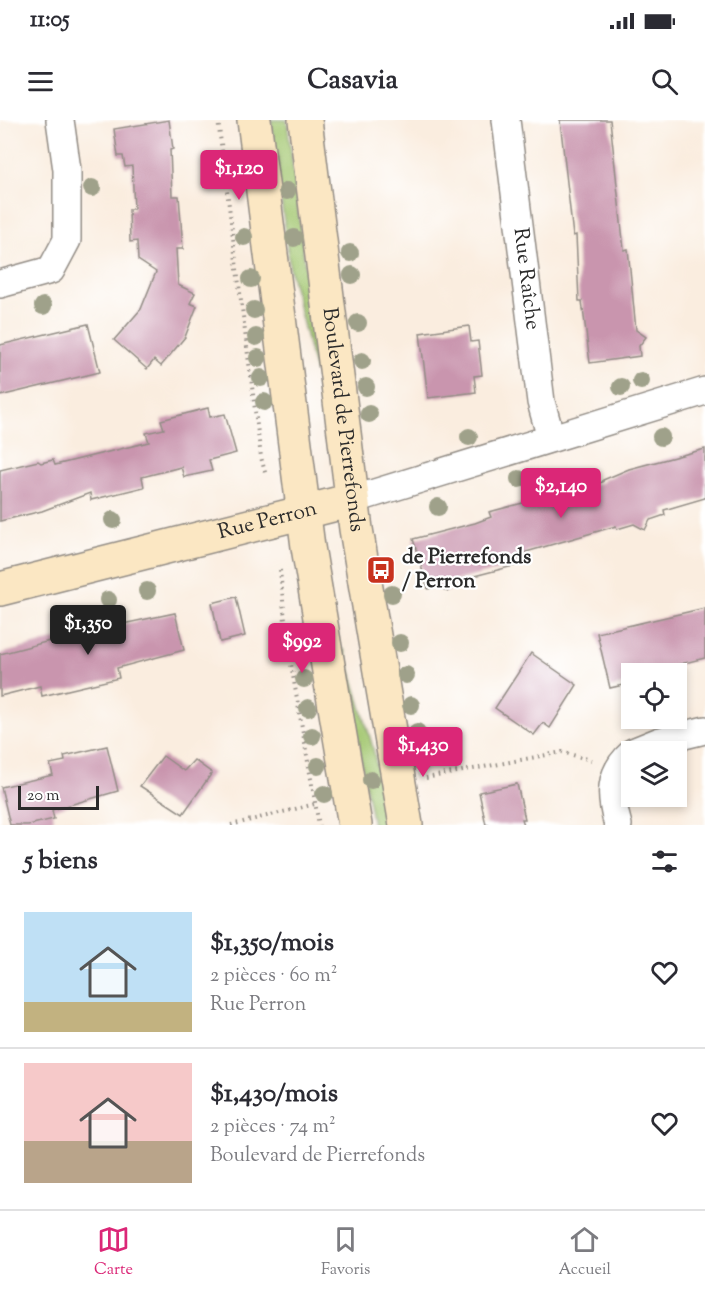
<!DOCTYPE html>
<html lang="fr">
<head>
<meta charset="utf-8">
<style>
  :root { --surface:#fff; --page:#f7f7f7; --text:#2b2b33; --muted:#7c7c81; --line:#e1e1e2; --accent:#db2777 }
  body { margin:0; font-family:"Sorts Mill Goudy",serif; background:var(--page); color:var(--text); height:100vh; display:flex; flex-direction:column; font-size:22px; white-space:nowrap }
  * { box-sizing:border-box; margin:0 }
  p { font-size:20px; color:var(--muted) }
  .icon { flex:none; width:33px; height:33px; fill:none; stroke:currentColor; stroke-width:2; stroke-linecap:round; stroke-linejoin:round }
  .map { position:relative; height:705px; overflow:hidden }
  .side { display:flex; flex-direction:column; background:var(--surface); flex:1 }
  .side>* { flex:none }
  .tools { position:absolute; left:621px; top:543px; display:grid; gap:12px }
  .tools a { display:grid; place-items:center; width:66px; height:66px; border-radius:0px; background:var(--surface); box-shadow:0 3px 9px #0003; font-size:30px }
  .scale { position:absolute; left:18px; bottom:15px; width:81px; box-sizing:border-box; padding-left:6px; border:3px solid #2b2b2b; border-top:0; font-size:16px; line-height:21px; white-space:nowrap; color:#2b2b2b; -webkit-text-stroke:4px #fff; paint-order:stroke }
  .price { position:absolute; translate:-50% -51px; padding:0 14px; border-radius:6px; background:var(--accent); color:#fff; font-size:20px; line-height:39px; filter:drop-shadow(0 2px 3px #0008) }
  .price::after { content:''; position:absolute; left:50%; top:36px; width:18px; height:14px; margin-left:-9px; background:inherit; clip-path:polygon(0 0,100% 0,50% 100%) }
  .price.active { background:#222; color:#fff }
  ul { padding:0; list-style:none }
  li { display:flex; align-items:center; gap:18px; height:150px; padding:0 24px }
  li+li { border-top:2px solid var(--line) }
  li span { display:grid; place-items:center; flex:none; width:168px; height:120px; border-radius:0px; color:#555 }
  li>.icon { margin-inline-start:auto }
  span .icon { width:72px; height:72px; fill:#fffc; stroke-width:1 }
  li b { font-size:26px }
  h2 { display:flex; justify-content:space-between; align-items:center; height:72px; padding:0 24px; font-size:26px }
  .status { display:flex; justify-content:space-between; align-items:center; height:42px; padding:0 30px; background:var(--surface); direction:ltr }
  .status svg { height:16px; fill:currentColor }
  header { display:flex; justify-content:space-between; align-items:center; height:78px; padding:0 24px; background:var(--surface); font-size:27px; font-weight:700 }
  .tab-bar { display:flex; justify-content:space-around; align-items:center; height:84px; border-top:2px solid var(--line); background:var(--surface); font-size:16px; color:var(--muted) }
  .tab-bar a { display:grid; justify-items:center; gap:3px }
  .tab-bar .active { color:var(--accent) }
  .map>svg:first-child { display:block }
  .green { fill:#a4c872; stroke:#687a4e; stroke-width:1.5 }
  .building { fill:#c995ae }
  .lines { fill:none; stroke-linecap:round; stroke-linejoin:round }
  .street-casing { stroke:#928c85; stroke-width:30 }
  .secondary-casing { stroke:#928c85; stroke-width:36 }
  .path { stroke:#928c85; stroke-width:4; stroke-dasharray:1.5 4.5; stroke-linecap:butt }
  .street { stroke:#fff; stroke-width:27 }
  .secondary { stroke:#fbe7c3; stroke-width:33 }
  .tree { fill:#9fa18a }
  .labels { text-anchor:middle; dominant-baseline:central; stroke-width:4.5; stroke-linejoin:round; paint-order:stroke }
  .street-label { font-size:21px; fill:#2b2b2b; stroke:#fff }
  .poi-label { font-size:21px; font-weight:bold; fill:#2b2b2b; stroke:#fff; text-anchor:start }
</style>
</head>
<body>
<div class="status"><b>11:05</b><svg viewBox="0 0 49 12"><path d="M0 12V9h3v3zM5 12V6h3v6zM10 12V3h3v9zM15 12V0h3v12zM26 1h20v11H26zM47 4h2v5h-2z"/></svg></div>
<header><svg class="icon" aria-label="menu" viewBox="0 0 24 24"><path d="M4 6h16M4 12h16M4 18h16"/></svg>Casavia<svg class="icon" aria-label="search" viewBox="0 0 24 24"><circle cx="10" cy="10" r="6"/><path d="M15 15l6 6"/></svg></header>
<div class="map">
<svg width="705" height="705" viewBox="0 0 705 705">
  <rect width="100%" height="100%" fill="#fff"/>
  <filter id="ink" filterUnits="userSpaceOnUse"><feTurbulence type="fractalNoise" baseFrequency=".0167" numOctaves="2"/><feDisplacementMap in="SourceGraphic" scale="12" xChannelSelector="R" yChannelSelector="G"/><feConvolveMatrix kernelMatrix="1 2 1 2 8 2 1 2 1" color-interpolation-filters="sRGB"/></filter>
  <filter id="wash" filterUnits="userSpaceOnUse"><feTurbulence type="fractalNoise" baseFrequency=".008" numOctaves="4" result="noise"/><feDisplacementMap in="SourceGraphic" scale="24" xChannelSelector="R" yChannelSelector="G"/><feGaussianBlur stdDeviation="1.35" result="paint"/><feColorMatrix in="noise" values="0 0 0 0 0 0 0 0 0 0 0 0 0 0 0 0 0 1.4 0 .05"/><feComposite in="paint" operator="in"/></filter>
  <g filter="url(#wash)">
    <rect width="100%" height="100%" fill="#faeddf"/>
    <!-- green -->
    <g class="green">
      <polygon points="271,0 287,0 318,251 315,252 290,150"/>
      <polygon points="344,529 373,628 388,705 373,705 341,530"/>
    </g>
    <g id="blocks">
      <!-- building -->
      <g class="building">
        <polygon points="169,0 173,29 170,30 172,76 179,76 183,129 176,129 178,165 195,173 190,183 197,186 185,217 161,246 154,240 147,249 114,220 141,189 156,152 138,140 137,121 130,122 129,89 134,89 132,46 125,47 123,36 118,36 114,9"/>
        <polygon points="560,0 610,0 624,130 628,129 636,210 646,217 639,226 640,236 590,243 582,181 579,181 576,115 573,116"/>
        <polygon points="88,204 100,252 0,276 0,225"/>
        <polygon points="469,206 471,222 478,221 482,255 474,256 476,272 428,278 420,213"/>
        <polygon points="208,288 210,297 225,294 236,333 209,340 212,351 184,357 181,347 142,357 144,367 91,380 90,373 42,391 0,401 0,350 38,341 41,343 53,340 55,345 149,322 146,313 164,309 161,300"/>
        <polygon points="705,329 705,378 664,390 665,395 650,400 645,410 634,404 617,409 616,406 526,432 529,442 455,461 448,472 438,466 428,469 413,419 475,403 491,397 489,392 603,362 603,360 629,349"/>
        <polygon points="236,477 245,516 220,522 212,483"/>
        <polygon points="705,488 705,538 668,547 669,554 632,554 632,563 610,568 597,513"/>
        <polygon points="175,493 184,530 117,548 119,558 42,576 40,566 0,576 0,534 122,502 123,504"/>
        <polygon points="531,533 577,565 550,608 543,603 534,615 495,588"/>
        <polygon points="107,626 118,671 52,690 54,699 28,705 10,705 1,667 53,655 50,644 65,641 64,636"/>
        <polygon points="163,636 184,651 194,640 212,653 183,694 140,666"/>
        <polygon points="517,664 525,699 522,699 524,705 486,705 479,672"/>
      </g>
    </g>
  </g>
  <g filter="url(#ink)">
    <use href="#blocks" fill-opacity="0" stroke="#928c85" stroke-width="1.5"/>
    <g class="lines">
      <!-- street casing -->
      <g class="street-casing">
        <g id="street">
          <path id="s1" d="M506 0 541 282 551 318"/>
          <polyline points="0,164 51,150 67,120 67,50 60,0"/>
          <polyline points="352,380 705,271"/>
          <polyline points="633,632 660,621 705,610"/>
          <path d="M618 705C610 677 608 654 632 633"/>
        </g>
      </g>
      <!-- secondary casing -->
      <g class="secondary-casing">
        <g id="secondary">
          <polyline points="254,0 308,427 355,705"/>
          <path id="s2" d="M305 0 356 409 406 705"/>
          <path id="s3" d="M0 469 352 380"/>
        </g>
      </g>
      <!-- path -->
      <g class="path">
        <polyline points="218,0 261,337 266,356"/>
        <polyline points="280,450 287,521 319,705"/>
        <polyline points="426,658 562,632 591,640"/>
        <polyline points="231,705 315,684"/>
      </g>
      <!-- street -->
      <use href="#street" class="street"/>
      <!-- secondary -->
      <use href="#secondary" class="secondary"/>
    </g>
    <!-- trees -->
    <g class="tree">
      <circle cx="238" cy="51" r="9"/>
      <circle cx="92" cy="68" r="9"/>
      <circle cx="287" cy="71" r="9"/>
      <circle cx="244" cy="117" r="9"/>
      <circle cx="294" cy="118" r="9"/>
      <circle cx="350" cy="133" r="9"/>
      <circle cx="352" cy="155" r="9"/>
      <circle cx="251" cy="159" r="9"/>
      <circle cx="43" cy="186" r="9"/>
      <circle cx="254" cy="190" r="9"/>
      <circle cx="358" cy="203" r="9"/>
      <circle cx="256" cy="217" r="9"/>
      <circle cx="258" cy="238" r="9"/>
      <circle cx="362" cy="241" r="9"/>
      <circle cx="261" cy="258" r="9"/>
      <circle cx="641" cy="261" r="9"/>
      <circle cx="366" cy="267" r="9"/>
      <circle cx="621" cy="267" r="9"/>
      <circle cx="264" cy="282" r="9"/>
      <circle cx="369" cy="294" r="9"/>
      <circle cx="469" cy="317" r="9"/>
      <circle cx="661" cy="317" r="9"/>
      <circle cx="519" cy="359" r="9"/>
      <circle cx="438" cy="387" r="9"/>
      <circle cx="113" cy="400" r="9"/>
      <circle cx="147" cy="471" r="9"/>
      <circle cx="392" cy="474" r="9"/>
      <circle cx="108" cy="480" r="9"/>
      <circle cx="400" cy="523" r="9"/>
      <circle cx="298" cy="528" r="9"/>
      <circle cx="406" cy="555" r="9"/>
      <circle cx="304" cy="559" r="9"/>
      <circle cx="411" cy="585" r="9"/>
      <circle cx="308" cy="588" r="9"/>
      <circle cx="417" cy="612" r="9"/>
      <circle cx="312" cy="616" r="9"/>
      <circle cx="422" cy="642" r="9"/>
      <circle cx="318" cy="646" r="9"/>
      <circle cx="371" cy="660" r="9"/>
      <circle cx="324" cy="674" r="9"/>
    </g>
  </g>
  <!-- icons -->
  <defs>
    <g id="bus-square" transform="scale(1.5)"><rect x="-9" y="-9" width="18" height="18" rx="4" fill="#c8321e" stroke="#fff"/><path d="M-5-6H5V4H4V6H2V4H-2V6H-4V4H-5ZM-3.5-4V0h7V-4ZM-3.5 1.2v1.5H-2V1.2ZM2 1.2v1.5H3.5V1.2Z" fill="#fff"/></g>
  </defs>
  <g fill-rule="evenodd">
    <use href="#bus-square" x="381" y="450"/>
  </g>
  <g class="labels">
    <!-- street labels -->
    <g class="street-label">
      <text stroke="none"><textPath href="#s1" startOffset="160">Rue Raîche</textPath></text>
      <text stroke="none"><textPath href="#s2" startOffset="302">Boulevard de Pierrefonds</textPath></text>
      <text stroke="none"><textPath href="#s3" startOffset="276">Rue Perron</textPath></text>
    </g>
    <!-- poi labels -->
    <g class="poi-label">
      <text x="402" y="438">de Pierrefonds<tspan x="402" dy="24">/ Perron</tspan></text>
    </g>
  </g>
</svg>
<div class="tools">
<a><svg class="icon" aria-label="locate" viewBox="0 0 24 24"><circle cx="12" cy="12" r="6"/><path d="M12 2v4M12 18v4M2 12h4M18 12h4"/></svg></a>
<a><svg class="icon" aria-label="layers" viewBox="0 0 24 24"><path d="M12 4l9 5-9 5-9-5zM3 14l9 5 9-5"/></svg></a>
</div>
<div class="scale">20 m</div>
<b class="price" style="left:239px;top:81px">$1,120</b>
<b class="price" style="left:561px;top:399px">$2,140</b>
<b class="price active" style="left:88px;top:536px">$1,350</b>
<b class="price" style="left:302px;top:554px">$992</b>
<b class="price" style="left:423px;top:658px">$1,430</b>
</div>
<section class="side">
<h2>5 biens<svg class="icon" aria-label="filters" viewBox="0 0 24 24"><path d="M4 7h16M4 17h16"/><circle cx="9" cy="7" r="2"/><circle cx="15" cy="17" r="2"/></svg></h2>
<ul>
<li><span style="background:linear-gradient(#bfe0f5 75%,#c2b280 0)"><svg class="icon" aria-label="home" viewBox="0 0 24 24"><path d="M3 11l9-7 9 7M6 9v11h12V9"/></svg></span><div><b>$1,350/mois</b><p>2 pièces · 60 m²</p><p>Rue Perron</p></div><svg class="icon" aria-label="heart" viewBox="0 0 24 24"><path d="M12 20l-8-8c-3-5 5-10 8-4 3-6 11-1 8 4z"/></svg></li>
<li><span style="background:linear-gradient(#f6c9c9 65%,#b9a48a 0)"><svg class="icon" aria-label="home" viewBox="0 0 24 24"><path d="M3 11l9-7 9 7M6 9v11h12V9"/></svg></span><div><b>$1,430/mois</b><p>2 pièces · 74 m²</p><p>Boulevard de Pierrefonds</p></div><svg class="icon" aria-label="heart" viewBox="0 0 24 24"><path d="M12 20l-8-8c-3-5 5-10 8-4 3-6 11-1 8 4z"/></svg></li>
</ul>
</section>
<nav class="tab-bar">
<a class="active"><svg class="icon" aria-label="map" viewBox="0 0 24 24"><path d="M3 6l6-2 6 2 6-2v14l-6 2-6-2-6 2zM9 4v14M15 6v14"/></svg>Carte</a>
<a><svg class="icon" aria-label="saved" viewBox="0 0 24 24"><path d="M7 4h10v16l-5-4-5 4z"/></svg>Favoris</a>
<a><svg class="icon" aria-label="home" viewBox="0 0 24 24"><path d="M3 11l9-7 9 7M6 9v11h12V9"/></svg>Accueil</a>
</nav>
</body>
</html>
